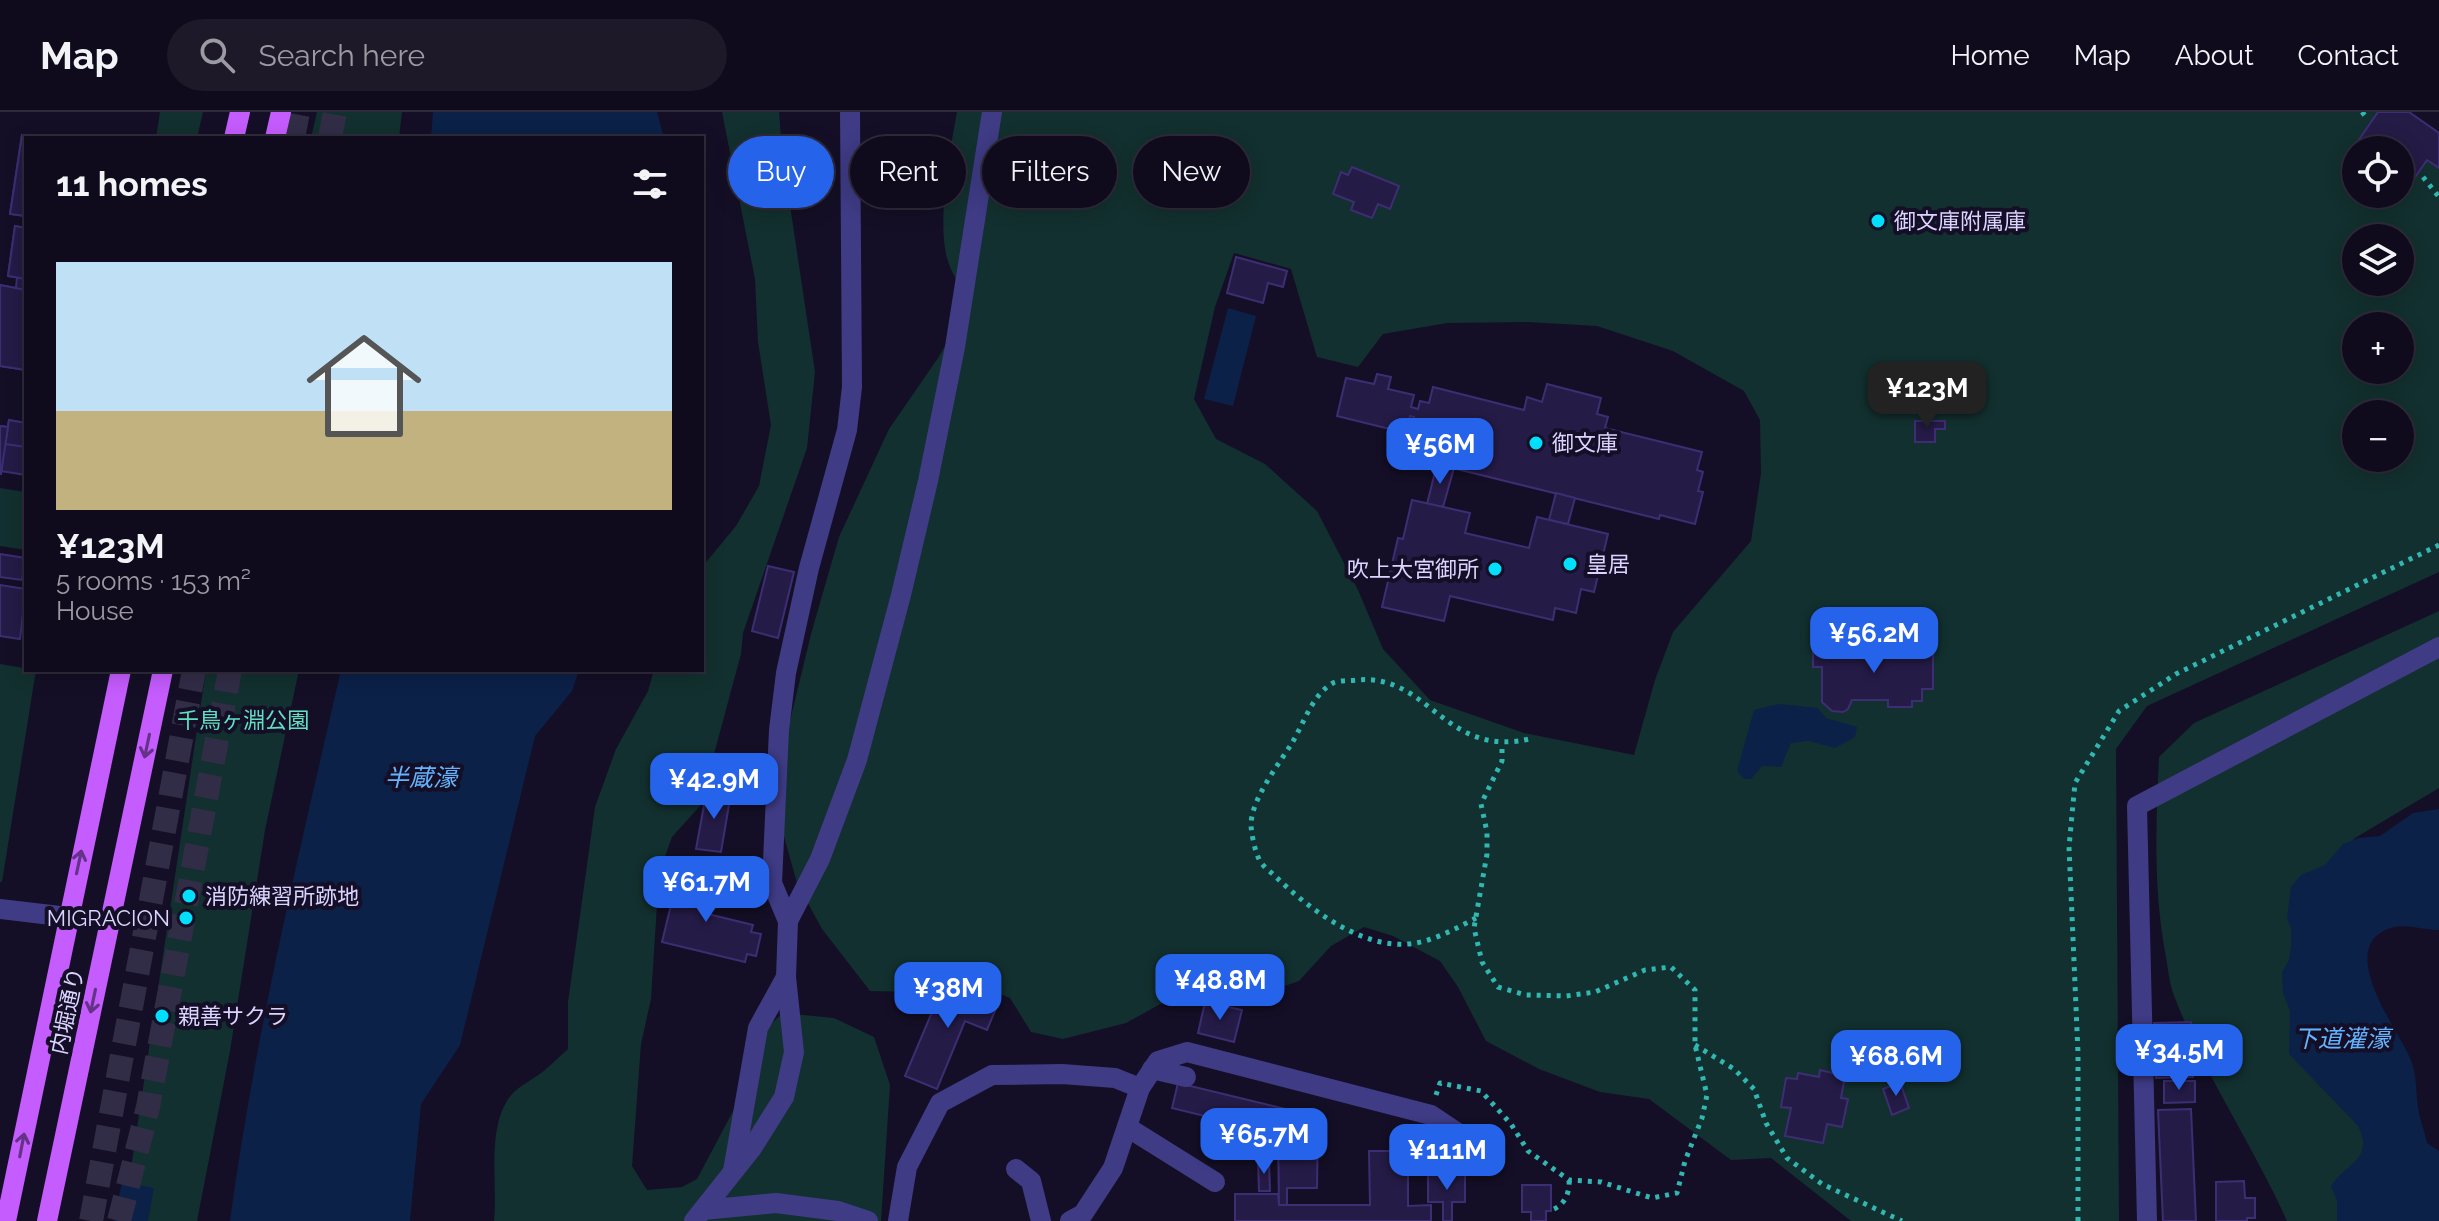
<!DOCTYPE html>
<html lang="en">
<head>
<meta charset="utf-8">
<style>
  :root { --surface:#0f0b1c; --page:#1d1929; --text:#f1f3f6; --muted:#9b9ba3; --line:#2f2b3b; --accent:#2563eb }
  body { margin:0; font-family:Raleway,"Noto Sans JP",sans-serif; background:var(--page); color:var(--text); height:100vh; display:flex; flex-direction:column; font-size:30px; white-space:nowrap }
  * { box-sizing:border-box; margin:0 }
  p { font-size:26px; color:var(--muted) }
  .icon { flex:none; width:44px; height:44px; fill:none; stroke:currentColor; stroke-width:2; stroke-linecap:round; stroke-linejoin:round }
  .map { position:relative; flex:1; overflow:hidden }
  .details { position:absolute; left:24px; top:24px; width:680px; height:536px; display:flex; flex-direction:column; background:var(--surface); border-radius:0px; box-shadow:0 4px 20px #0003,0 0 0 2px var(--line) }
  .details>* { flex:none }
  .top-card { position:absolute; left:728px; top:24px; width:760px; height:72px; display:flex; gap:16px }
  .fabs { position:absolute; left:2342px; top:24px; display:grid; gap:16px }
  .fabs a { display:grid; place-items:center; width:72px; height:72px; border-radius:50%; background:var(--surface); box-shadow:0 4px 20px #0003,0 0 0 2px var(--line); font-size:40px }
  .price { position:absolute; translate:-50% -68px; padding:0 18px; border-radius:16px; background:var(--accent); color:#fff; font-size:26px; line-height:52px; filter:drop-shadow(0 2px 4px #0008) }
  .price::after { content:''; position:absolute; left:50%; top:48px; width:24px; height:18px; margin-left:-12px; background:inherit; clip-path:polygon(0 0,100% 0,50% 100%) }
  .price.on { background:#222; color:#fff }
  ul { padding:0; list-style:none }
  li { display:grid; align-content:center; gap:16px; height:424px; padding:0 32px }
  li span { display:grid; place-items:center; height:248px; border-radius:0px; color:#555 }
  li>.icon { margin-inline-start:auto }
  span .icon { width:144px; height:144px; fill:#fffc; stroke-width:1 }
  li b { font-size:34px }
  h2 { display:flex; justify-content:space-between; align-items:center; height:96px; padding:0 32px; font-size:34px }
  .tag { padding:0 28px; border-radius:36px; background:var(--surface); box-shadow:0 4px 20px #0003,0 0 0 2px var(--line); font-size:28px; line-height:72px }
  .tag.on { background:var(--accent); color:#fff }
  header { display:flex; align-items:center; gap:48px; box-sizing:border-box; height:112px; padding:0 40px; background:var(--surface); border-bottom:2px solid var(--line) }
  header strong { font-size:38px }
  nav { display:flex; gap:44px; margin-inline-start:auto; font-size:28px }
  .search { width:560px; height:72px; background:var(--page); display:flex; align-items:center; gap:20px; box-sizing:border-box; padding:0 28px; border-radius:44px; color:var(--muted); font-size:30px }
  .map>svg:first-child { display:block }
  .green { fill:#12302f; fill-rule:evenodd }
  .water { fill:#0c2148 }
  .building { fill:#251b47; stroke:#3d2e73; stroke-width:2 }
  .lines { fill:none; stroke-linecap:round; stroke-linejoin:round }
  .highway-tunnel { stroke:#322d47; stroke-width:24; stroke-dasharray:24 12; stroke-linecap:butt }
  .path { stroke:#30b7b2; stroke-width:5; stroke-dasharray:4 6; stroke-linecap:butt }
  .minor { stroke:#3f3b85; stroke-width:20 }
  .major { stroke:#c55cfe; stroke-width:20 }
  .oneway { stroke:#643287 }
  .poi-dot { fill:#02dffd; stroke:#140f26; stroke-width:3 }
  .labels { text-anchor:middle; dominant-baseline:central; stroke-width:8; stroke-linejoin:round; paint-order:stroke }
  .poi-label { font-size:22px; fill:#dad4ff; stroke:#140f26; text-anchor:start }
  .park-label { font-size:22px; fill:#60dfc2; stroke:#140f26 }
  .street-label { font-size:22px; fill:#dad4ff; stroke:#140f26 }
  .water-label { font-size:24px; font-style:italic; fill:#63b3fe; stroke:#140f26 }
</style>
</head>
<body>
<header>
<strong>Map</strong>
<div class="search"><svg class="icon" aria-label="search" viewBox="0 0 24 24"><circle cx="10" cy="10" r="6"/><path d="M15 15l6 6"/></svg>Search here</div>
<nav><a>Home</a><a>Map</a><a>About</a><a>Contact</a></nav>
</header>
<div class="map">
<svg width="2439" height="1109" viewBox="0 0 2439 1109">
  <rect width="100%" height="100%" fill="#140f26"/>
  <!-- green -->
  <g class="green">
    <polygon points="160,0 203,0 197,26 156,26"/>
    <polygon points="317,0 402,0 399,26 311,26"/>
    <path d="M722 0H779L782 40 815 260 807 336 743 521 741 542 700 694 672 725 659 761 651 887 641 932 632 1054 647 1078 682 1075 697 1067 749 969 760 922 783 901 834 906 874 925 890 973 881 1109H494C498 1072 485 1009 514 980 523 972 535 966 545 958 553 951 560 944 568 937V890L595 695 616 637 648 579 654 558H702V455L736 414 759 374 771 313 758 230 755 167Z"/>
    <path d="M957 0H2378L2358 29 2370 38H2356V82H2400V59L2427 48 2439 56V460L2147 594 2116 637 2119 1109H1851L1771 1046 1731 1048 1649 987 1600 980 1539 957 1486 929 1458 875 1440 849 1393 824 1364 815 1331 834 1299 869 1256 884H1213L1164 890 1126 911 1063 927 1031 920 1010 886 964 868 916 880 870 879 822 817 797 771 779 707 780 650 811 522 839 425 889 317 938 246 970 191C962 177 951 161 947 146 937 110 950 37 957 0ZM2356 126H2400V170H2356ZM1234 141 1291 157 1317 245 1358 255 1383 222 1447 211 1527 210 1597 214 1673 239 1744 279 1760 308 1761 361 1751 429 1673 520 1655 568 1634 643 1524 621 1430 588 1383 537 1358 478 1317 399 1265 352 1216 327 1194 287 1215 195ZM2356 214H2400V258H2356ZM2356 302H2400V346H2356ZM1814 535H1933V577H1922V589H1912L1911 595H1888V588H1852L1848 597 1832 599 1822 590V555H1813Z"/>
    <polygon points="0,376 26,380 26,438 0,434"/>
    <path d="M2439 499V676L2355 726 2308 772 2406 1109H2287C2252 1031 2203 961 2173 881 2169 869 2168 857 2166 845 2153 779 2156 711 2159 645L2194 611Z"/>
    <polygon points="0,552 36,558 2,770 0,770"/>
    <polygon points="206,558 299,558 265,718 230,939 197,1109 123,1109"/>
  </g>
  <!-- water -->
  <g class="water">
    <polygon points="433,0 657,0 664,26 431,26"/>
    <polygon points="1228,196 1256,204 1233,294 1204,287"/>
    <path d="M341 558H579L572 579 535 624 460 933 421 992 410 1109H230C255 923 299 741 341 558Z"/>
    <polygon points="1779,592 1818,596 1826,606 1857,615 1855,625 1835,636 1809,629 1791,631 1781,655 1762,654 1751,667 1744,667 1737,659 1754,598"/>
    <path d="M2439 697V818C2424 818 2404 811 2390 816 2334 836 2398 917 2410 946 2418 964 2415 982 2419 1001 2421 1011 2425 1021 2427 1031L2439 1039V1109H2337V1089L2331 1074C2345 1052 2375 1047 2358 1014L2289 942 2290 899 2283 881 2282 860 2289 848 2291 835V816L2287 806 2291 775 2301 763 2325 753 2343 732 2358 726 2380 724 2413 701Z"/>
    <polygon points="122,1070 154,1076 148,1109 114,1109"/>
  </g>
  <!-- building -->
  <g class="building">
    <polygon points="2378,0 2409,0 2439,21 2439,56 2427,48 2413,68 2400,59 2400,38 2370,38 2358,29"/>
    <polygon points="22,23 40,26 26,26 26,104 10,102"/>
    <polygon points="22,23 40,26 26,26 26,104 10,102"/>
    <polygon points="1352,55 1399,74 1390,97 1378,92 1372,106 1351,98 1354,90 1333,82 1341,60 1348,63"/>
    <polygon points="26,108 26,258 0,254 0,173 16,176 17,165 8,164 15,114 25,116"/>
    <polygon points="15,114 26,116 26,167 8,164"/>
    <polygon points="1236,145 1287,159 1283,175 1268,171 1263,191 1227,181"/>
    <polygon points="0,173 26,178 26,258 0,254"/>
    <polygon points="1377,262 1391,265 1388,277 1414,283 1411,295 1418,297 1420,289 1429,291 1433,275 1524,298 1527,285 1542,290 1547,272 1601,286 1597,302 1608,305 1605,316 1702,340 1697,358 1703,360 1698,379 1703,380 1695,412 1660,403 1659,407 1404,344 1414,305 1410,304 1406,321 1337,304 1346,266 1374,272"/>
    <polygon points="9,308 26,311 26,363 1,359 0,362 0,314 8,315"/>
    <polygon points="9,308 26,311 26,335 5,332"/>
    <polygon points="1915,309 1945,309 1945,317 1935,317 1935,330 1915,330"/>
    <polygon points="0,314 8,315 1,362 0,362"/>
    <polygon points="1437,352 1454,356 1443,395 1427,392"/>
    <polygon points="1556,381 1575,386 1568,412 1549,408"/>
    <polygon points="1412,388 1470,401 1465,421 1529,436 1537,405 1608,422 1594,480 1581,477 1576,501 1555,496 1553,508 1450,484 1444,509 1382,495 1398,426 1403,427"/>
    <polygon points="0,442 26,446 22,468 0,465"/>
    <polygon points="768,454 794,460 778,526 752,519"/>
    <polygon points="0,473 26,477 20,527 0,524"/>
    <polygon points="1813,535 1933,535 1933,577 1922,577 1922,589 1912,589 1912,595 1888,595 1888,588 1852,588 1848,597 1843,600 1832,599 1822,590 1822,555 1813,555"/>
    <polygon points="707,677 731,681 721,740 696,737"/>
    <polygon points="679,760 712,768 704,801 753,813 751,820 761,822 756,844 747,842 745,850 662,830"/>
    <polygon points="946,867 999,889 987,918 965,909 937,977 905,964"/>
    <polygon points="1205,890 1242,898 1234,930 1198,921"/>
    <polygon points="2191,910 2193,965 2156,966 2154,911"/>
    <polygon points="1820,958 1845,964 1841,986 1848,987 1842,1015 1827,1012 1823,1031 1785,1024 1791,996 1781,995 1786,966 1797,967 1798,961 1819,965"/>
    <polygon points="2164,969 2195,969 2195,990 2164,991"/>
    <polygon points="1900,970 1909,996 1892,1003 1883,977"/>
    <polygon points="1178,971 1318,1005 1317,1076 1287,1076 1287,1093 1279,1093 1278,1022 1172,996"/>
    <polygon points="2191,997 2196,1109 2163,1109 2158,998"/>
    <polygon points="1369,1039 1408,1039 1408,1094 1431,1093 1431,1109 1235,1109 1235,1082 1278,1082 1279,1093 1370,1093"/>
    <polygon points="1258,1048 1269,1048 1270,1079 1259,1079"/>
    <polygon points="1428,1063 1465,1063 1465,1090 1452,1090 1452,1109 1443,1109 1443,1090 1428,1090"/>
    <polygon points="2244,1069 2245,1086 2255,1086 2255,1106 2247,1106 2247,1109 2216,1109 2216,1070"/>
    <polygon points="1522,1073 1551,1073 1551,1099 1546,1099 1546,1109 1531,1109 1531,1100 1522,1100"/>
  </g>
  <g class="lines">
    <!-- highway-tunnel -->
    <g class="highway-tunnel">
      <polyline points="293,26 298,0"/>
      <polyline points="330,26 335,0"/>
      <polyline points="91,1109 194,558"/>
      <polyline points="119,1109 148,995 230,558"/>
    </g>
    <!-- path -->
    <g class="path">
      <polyline points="2362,0 2367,6"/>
      <polyline points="2423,65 2439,85"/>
      <path d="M1476 806C1455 817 1432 830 1408 832 1360 836 1308 796 1276 765 1271 760 1262 754 1259 747 1255 740 1251 720 1251 712 1252 686 1279 652 1292 631 1304 611 1312 583 1333 571 1339 568 1350 569 1357 568 1430 561 1445 649 1533 626"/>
      <polyline points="1695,933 1734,957 1754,977 1766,1011 1787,1046 1822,1072 1902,1109"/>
      <polyline points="1436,983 1440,971 1481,979 1511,1012 1528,1039 1569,1068 1601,1070 1652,1086 1677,1081 1685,1049 1702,1006 1707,983 1695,933 1695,878 1671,855 1645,858 1595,880 1566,884 1526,883 1498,875 1482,850 1474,816 1487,742 1487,720 1481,692 1502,649 1502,631"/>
      <path d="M1554 1097C1565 1092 1570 1080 1569 1068"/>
      <polyline points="2078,1109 2078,941 2069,735 2075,671 2119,599 2176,562 2439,433"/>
    </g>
    <!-- minor -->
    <g class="minor">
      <polyline points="0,797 68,805"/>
      <polyline points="788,809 772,771 779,618 786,561 809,456 847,318 852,275 850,0"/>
      <polyline points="1152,957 1186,965"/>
      <polyline points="1127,1015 1215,1070"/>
      <polyline points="1016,1057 1031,1069 1041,1109"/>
      <polyline points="733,1059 758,916 786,865"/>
      <polyline points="703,1098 776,1091 838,1099 868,1109"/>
      <polyline points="694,1109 752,1036 784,985 794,940 786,865 788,809 820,747 857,648 901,483 928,369 955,235 992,0"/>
      <polyline points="898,1109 907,1055 940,991 992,963 1062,962 1115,966 1140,976"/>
      <polyline points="1070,1109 1083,1102 1113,1056 1140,976 1158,949 1187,940 1431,1003 1479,1035"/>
      <polyline points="2147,1109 2137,694 2439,535"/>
    </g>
    <!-- major -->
    <g class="major">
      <polyline points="234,26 240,0"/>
      <polyline points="275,26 281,0"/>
      <polyline points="6,1109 121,558"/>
      <polyline points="47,1109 163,558"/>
    </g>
  </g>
  <!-- one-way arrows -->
  <defs><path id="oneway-shaft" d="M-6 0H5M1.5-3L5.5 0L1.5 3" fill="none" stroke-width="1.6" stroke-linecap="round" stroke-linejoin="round" transform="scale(2)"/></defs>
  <g class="oneway">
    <use href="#oneway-shaft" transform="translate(147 634) rotate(102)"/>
    <use href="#oneway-shaft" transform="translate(79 750) rotate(-78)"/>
    <use href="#oneway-shaft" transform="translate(93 889) rotate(102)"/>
    <use href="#oneway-shaft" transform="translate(22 1033) rotate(-79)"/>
  </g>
  <!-- markers -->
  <g class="poi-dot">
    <circle cx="1878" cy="109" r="8"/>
    <circle cx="1536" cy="331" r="8"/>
    <circle cx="1570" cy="452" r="8"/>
    <circle cx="1495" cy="457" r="8"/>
    <circle cx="189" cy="784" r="8"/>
    <circle cx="186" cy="806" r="8"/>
    <circle cx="162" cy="904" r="8"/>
  </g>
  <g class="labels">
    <!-- poi labels -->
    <g class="poi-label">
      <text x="1894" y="109">御文庫附属庫</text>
      <text x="1552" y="331">御文庫</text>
      <text x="1586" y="452">皇居</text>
      <text x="1479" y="457" text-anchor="end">吹上大宮御所</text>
      <text x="205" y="784">消防練習所跡地</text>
      <text x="170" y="806" text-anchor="end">MIGRACION</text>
      <text x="178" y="904">親善サクラ</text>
    </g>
    <!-- park labels -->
    <g class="park-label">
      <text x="243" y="608">千鳥ヶ淵公園</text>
    </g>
    <!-- street labels -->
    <g class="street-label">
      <text transform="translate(67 899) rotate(-78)">内堀通り</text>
    </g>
    <!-- water labels -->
    <g class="water-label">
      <text x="421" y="665">半蔵濠</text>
      <text x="2342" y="926">下道灌濠</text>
    </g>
  </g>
</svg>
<div class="fabs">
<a><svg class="icon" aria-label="locate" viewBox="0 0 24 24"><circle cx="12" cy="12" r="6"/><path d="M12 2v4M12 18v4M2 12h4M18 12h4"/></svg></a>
<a><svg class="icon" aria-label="layers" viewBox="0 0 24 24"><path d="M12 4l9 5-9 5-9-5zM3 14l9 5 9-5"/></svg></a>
<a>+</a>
<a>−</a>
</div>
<b class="price on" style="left:1927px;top:318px">¥123M</b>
<b class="price" style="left:1440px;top:374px">¥56M</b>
<b class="price" style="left:1874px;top:563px">¥56.2M</b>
<b class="price" style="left:714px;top:709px">¥42.9M</b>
<b class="price" style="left:706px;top:812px">¥61.7M</b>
<b class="price" style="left:1220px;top:910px">¥48.8M</b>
<b class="price" style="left:948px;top:918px">¥38M</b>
<b class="price" style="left:2179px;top:980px">¥34.5M</b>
<b class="price" style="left:1896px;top:986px">¥68.6M</b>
<b class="price" style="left:1264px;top:1064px">¥65.7M</b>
<b class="price" style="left:1447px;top:1080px">¥111M</b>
<div class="top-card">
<a class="tag on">Buy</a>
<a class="tag">Rent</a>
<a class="tag">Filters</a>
<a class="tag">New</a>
</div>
<section class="details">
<h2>11 homes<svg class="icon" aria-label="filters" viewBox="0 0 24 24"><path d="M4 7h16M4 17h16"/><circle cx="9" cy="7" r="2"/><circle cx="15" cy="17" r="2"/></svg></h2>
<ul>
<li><span style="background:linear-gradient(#bfe0f5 60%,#c2b280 0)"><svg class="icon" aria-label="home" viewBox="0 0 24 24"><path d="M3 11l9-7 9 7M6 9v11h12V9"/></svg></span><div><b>¥123M</b><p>5 rooms · 153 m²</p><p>House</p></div></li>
</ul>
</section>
</div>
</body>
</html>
